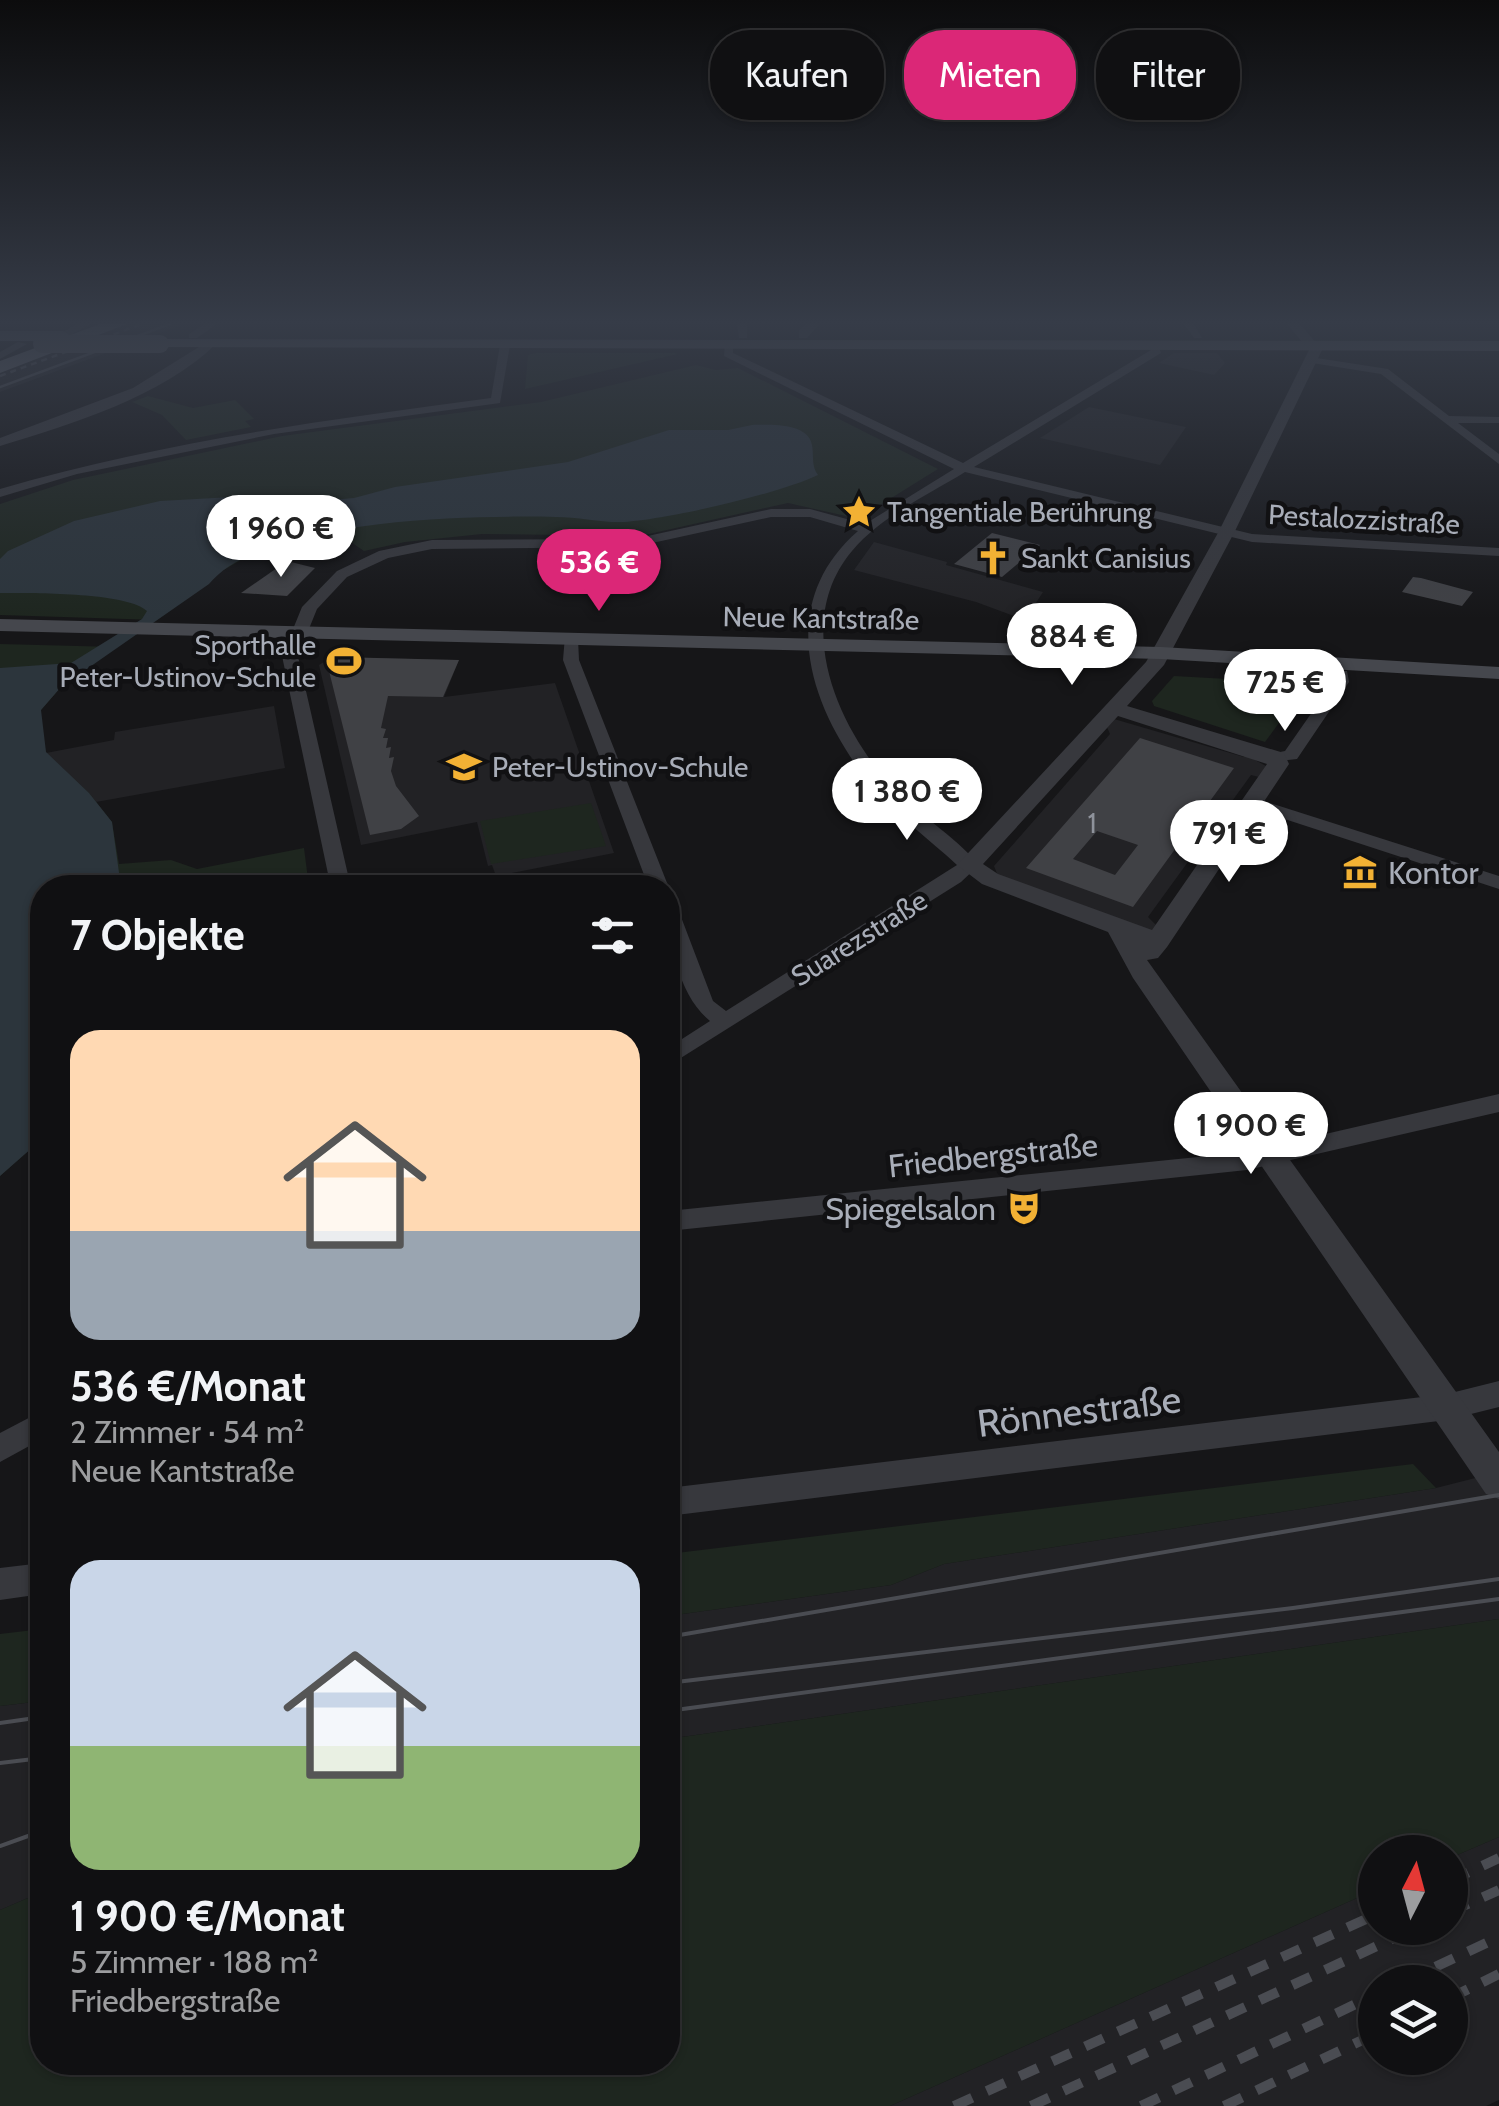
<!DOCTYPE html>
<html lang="de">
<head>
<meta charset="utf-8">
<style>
  :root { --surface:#101012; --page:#19191b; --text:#f1f3f6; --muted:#9c9d9f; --line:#303032; --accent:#db2777 }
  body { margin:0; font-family:Cabin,sans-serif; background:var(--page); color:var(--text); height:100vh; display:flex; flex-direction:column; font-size:38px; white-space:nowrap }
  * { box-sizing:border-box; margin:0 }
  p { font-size:32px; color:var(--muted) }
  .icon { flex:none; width:55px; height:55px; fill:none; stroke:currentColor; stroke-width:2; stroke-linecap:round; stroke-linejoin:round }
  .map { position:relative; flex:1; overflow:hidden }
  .sheet { position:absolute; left:30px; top:875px; width:650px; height:1200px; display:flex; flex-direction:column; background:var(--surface); border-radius:40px; box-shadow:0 2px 8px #0004,0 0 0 2px var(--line) }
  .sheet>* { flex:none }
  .banner { position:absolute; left:710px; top:30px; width:638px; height:90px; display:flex; gap:20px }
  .needle { width:65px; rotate:6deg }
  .controls { position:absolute; left:1358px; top:1835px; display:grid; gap:20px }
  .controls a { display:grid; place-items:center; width:110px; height:110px; border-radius:50%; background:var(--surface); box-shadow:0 2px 8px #0004,0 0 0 2px var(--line); font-size:50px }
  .price { position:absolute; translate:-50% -85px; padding:0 22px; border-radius:35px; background:#fff; color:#222; font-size:32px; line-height:65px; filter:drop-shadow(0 2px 5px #0008) }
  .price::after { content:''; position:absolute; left:50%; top:60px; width:30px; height:22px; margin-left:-15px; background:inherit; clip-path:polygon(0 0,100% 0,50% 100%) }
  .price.active { background:var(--accent); color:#fff }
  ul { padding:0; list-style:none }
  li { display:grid; align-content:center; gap:20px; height:530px; padding:0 40px }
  li span { display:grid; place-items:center; height:310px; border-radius:30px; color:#555 }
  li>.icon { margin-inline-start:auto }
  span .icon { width:180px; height:180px; fill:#fffc; stroke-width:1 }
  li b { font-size:42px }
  h2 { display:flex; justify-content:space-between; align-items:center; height:120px; padding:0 40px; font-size:42px }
  .chip { padding:0 35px; border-radius:40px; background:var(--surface); box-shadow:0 2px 8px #0004,0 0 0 2px var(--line); font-size:35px; line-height:90px }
  .chip.active { background:var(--accent); color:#fff }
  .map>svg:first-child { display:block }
  .built { fill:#222225; fill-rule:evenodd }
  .green { fill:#1e261f }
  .water { fill:#2c353c }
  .building { fill:#404145; fill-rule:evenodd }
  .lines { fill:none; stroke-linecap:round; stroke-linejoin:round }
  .minor { fill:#37383d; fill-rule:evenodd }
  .tertiary { fill:#37383d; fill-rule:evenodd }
  .secondary { fill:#45474d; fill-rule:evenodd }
  .primary { fill:#53555c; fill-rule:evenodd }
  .motorway { fill:#63666e; fill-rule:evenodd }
  .tram-far1 { stroke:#4a4c52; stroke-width:2.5 }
  .tram { stroke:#4a4c52; stroke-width:4 }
  .rail-far1 { stroke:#4a4c52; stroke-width:2.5; stroke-dasharray:6 5; stroke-linecap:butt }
  .rail { stroke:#4a4c52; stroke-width:10; stroke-dasharray:20 16; stroke-linecap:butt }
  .primary-bridge { stroke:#53555c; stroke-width:18 }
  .labels { text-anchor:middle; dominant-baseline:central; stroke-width:9; stroke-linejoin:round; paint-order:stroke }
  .far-poi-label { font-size:28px; fill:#a8adb8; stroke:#111113; text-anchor:start }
  .far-street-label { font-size:28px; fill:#a8adb8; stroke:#111113 }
  .number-label { font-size:28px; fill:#8e929b }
  .poi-label { font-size:32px; fill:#a8adb8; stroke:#111113; text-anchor:start }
  .street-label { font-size:32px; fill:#a8adb8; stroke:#111113 }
  .near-street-label { font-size:38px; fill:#a8adb8; stroke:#111113 }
</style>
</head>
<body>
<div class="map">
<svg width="1499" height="2106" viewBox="0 0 1499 2106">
  <rect width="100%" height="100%" fill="#161618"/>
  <!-- built -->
  <g class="built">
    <polygon points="122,324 184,324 0,392 0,370"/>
    <polygon points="1174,353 1217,353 1225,363 1214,375 1159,363"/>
    <polygon points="1089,407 1186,427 1160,465 1040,438"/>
    <polygon points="874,542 947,562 946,565 1043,592 1025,620 976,602 854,570"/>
    <polygon points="332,657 459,660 444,697 555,683 614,853 496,876 492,865 488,866 477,822 361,845 319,665"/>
    <polygon points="274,706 285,768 96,802 46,753 114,740 115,732"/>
    <polygon points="1114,719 1244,757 1246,755 1266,766 1263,778 1251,775 1148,917 1157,926 1152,931 998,876 994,866 1110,734 1106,725"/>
    <polygon points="1499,1472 1499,1619 668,1739 668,1616 891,1585 944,1564 1436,1488"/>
    <polygon points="42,1701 42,1892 0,1910 0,1706"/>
    <path d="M1499 1837V2100L1486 2106H890L1375 1890V1928H1450V1858ZM1375 1982H1450V2058H1375Z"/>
  </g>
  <!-- green -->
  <g class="green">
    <polygon points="535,353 675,353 678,354 525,389 528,355"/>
    <polygon points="696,365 716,370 738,368 938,469 864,515 846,516 788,503 640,536 482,534 405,542 364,551 336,532 258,550 222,571 157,620 0,615 0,504 73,480 282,436 541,402"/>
    <polygon points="148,396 193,408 235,400 254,419 245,421 251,427 186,440 162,415 132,402"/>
    <polygon points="0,644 117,647 61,687 41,710 40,722 46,753 89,793 112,822 119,864 171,860 197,869 304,848 309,887 42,888 42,1139 0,1176"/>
    <polygon points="1174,676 1279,682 1300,694 1265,742 1154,706 1152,701"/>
    <polygon points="591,803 606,846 491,864 480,821"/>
    <polygon points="1413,1464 1436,1488 944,1564 891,1585 668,1616 668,1554"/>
    <polygon points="1499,1619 1499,1837 1450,1858 1450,1852 1375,1852 1375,1890 890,2106 0,2106 0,1910 42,1892 42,2062 668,2062 668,1739"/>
    <polygon points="42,1629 42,1701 0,1706 0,1634"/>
  </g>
  <!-- water -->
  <path class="water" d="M752 425C768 425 808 422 812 445 814 455 811 466 818 475 778 494 669 519 624 522 602 523 578 517 556 517 474 515 262 518 209 584L61 687 41 710 46 752 89 793 112 822 121 887 42 888V1139L0 1176V668L71 663 142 619 147 611C127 592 30 593 0 593V559L8 551 74 521 160 501 232 497 319 501 354 498 395 487 568 462 669 430H728Z"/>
  <!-- building -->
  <g class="building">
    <polygon points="992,533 1040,545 1002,577 954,564"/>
    <polygon points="287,561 315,568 287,596 241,593"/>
    <polygon points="1413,577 1421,578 1473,592 1462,606 1402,592"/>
    <polygon points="336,657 459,660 443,697 388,696 381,728 386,729 383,738 388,738 386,748 391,747 389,758 394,757 391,771 396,786 419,816 401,829 370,835 326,659"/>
    <path d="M1140 738 1234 768 1133 907 1026 868ZM1097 831 1138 845 1115 875 1073 859Z"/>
  </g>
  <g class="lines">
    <!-- minor -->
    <g class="minor">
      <polygon points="77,324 91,324 65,338 56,336"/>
      <polygon points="205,324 217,324 197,338 189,338 189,334"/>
      <polygon points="737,324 747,324 747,338 739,338"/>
      <polygon points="806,324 819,324 807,338 799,338 799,330"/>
      <polygon points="1184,324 1194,324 1202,338 1194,338"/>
      <polygon points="18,342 27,344 0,359 0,352"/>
      <path d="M207 342 216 344C161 397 72 424 0 446V438L133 388Z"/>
      <path d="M505 342 510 345 500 403 274 434 77 474 0 497V489C161 442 325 420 491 398L500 345Z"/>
      <path d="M725 343H733V353L963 463 1151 350 1150 344H1158L1161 353 974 467 1252 534 1499 548V556L1252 542 965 472C928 495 881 516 852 551 793 621 835 722 888 782 915 813 953 834 979 865L961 882 668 1066V1048L710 1021C679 996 668 942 668 903L678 909 713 1001 726 1011 957 865C929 839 897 816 872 786 810 710 773 605 858 531L810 517H771L634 547 432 549 388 558 347 577 317 609 298 656 351 888H331L282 656 302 607 337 571 379 551 432 540 634 539 771 509H810L865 524 954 469 724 356Z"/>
      <polygon points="1310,357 1388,369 1449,416 1499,417 1499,423 1458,423 1499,454 1499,464 1381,374 1306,362"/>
      <polygon points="565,636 578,639 579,660 669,888 668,890 649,888 563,660"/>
      <polygon points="1335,671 1347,671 1349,682 1297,759 1270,762 1270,754 1285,751 1333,682"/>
      <polygon points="1254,798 1499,876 1499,889 1248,807 1248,799"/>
      <polygon points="1499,1094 1499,1112 1247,1170 668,1231 668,1211 1247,1152"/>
      <polygon points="1499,1381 1499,1407 1447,1420 668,1516 668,1488 1447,1394"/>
      <polygon points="42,1411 42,1439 0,1462 0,1433"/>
      <polygon points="42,1563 42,1594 0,1600 0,1568"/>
    </g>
    <!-- tertiary -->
    <path class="tertiary" d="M1287 324H1300L1322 350 1235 531 1164 665 1127 706 1284 753 1289 764 1167 947 1158 958 1147 960 1499 1452V1499L1486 1494 1133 978 1108 932 982 884 957 865 1146 662 1219 531 1309 350ZM1118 716 1267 764 1152 930 998 874 983 864Z"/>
    <!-- secondary -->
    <polygon class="secondary" points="0,619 1161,647 1499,667 1499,679 1161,659 0,631"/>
    <!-- primary -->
    <g class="primary">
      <polygon points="0,331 63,331 71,336 63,341 0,341"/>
      <polygon points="160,339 1499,341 1499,351 154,347 152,344"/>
    </g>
    <!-- motorway -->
    <polygon class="motorway" points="100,324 127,324 0,373 0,361"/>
    <!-- tram-far1 -->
    <polyline class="tram-far1" points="0,387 170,324"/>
    <!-- tram -->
    <g class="tram">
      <polyline points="668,1637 1499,1495"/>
      <polyline points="668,1683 1293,1608 1499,1579"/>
      <polyline points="668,1711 1499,1599"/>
      <polyline points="0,1723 42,1717"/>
      <polyline points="0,1763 42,1758"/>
      <polyline points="0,1846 42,1831"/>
    </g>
    <!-- rail-far1 -->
    <g class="rail-far1">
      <polyline points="48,342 165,342"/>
      <polyline points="0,376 142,324"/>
    </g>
    <!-- rail -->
    <g class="rail">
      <polyline points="1450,1881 1499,1858"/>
      <polyline points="1450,1912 1499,1890"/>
      <polyline points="1403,1982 1499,1937"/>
      <polyline points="1450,1998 1499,1974"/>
      <polyline points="954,2106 1375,1915"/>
      <polyline points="1031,2106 1416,1928"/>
      <polyline points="1141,2106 1375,1995"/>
      <polyline points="1224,2106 1375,2034"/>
    </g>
    <!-- primary-bridge -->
    <polyline class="primary-bridge" points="42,344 160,344"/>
  </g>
  <!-- sky -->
  <linearGradient id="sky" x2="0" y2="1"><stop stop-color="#0c0c0d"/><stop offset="0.52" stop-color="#363c48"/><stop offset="1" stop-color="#363c48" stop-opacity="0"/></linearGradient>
  <rect width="1499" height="619" fill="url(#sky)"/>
  <!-- icons -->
  <defs>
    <g id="sight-bare" transform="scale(2.7)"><path d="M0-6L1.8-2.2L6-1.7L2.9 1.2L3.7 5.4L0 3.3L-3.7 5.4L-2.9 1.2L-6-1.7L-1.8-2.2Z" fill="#f2b134" stroke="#111113" stroke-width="2.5" paint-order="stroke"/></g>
    <g id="church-bare" transform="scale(2.7)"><path d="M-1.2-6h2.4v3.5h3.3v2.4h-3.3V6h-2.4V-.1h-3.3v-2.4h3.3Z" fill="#f2b134" stroke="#111113" stroke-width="2.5" paint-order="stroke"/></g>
    <g id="stadium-bare" transform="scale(2.7)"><path d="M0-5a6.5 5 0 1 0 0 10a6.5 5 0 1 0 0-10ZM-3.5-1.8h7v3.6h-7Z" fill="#f2b134" stroke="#111113" stroke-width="2.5" paint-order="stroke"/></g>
    <g id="school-bare" transform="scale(2.7)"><path d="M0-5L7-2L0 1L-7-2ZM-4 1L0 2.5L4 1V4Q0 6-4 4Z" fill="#f2b134" stroke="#111113" stroke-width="2.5" paint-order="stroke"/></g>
    <g id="museum-bare" transform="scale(2.7)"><path d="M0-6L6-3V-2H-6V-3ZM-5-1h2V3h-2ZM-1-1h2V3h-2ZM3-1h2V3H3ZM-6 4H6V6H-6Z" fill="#f2b134" stroke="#111113" stroke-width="2.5" paint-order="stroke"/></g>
    <g id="theatre-bare" transform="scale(2.7)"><path d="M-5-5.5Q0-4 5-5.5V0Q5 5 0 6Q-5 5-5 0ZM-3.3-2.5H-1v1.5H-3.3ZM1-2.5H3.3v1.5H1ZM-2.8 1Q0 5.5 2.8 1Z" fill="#f2b134" stroke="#111113" stroke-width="2.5" paint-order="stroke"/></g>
  </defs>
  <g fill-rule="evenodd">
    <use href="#sight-bare" x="859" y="512"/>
    <use href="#church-bare" x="993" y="558"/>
    <use href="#stadium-bare" x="344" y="661"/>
    <use href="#school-bare" x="464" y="767"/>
    <use href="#museum-bare" x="1360" y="872"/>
    <use href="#theatre-bare" x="1024" y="1208"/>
  </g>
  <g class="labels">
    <!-- far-poi labels -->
    <g class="far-poi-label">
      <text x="887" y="512">Tangentiale Berührung</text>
      <text x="1021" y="558">Sankt Canisius</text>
      <text x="316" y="645" text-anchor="end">Sporthalle<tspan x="316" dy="32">Peter-Ustinov-Schule</tspan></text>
      <text x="492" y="767">Peter-Ustinov-Schule</text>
    </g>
    <!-- far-street labels -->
    <g class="far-street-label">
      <text transform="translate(1364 519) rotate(3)">Pestalozzistraße</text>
      <text transform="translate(821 618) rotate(1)">Neue Kantstraße</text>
      <text transform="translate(859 938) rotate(-32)">Suarezstraße</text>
    </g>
    <!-- number labels -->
    <g class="number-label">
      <text x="1092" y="823">1</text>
    </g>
    <!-- poi labels -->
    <g class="poi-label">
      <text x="1388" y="872">Kontor</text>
      <text x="996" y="1208" text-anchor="end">Spiegelsalon</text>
    </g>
    <!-- street labels -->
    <g class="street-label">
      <text transform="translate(993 1155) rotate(-6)">Friedbergstraße</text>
    </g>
    <!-- near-street labels -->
    <g class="near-street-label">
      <text transform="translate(1079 1411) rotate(-7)">Rönnestraße</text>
    </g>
  </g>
</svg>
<div class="controls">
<a><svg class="needle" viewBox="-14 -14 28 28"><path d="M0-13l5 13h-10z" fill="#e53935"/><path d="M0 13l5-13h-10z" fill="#9c9d9f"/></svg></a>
<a><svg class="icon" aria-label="layers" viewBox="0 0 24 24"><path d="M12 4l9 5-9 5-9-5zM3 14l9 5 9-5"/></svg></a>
</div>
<b class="price" style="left:281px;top:580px">1 960 €</b>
<b class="price active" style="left:599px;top:614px">536 €</b>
<b class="price" style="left:1072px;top:688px">884 €</b>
<b class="price" style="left:1285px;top:734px">725 €</b>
<b class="price" style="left:907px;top:843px">1 380 €</b>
<b class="price" style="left:1229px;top:885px">791 €</b>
<b class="price" style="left:1251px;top:1177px">1 900 €</b>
<div class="banner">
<a class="chip">Kaufen</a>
<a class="chip active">Mieten</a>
<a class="chip">Filter</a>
</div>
<section class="sheet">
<h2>7 Objekte<svg class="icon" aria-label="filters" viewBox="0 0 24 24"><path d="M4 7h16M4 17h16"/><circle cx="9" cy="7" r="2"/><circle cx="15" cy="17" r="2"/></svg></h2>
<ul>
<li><span style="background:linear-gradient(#ffd9b3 65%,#9aa5b1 0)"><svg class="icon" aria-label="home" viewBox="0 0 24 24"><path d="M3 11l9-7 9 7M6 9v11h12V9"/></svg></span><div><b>536 €/Monat</b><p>2 Zimmer · 54 m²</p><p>Neue Kantstraße</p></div></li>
<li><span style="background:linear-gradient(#c9d6e8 60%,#8fb573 0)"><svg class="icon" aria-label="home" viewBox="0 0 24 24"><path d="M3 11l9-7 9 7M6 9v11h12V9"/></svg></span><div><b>1 900 €/Monat</b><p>5 Zimmer · 188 m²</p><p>Friedbergstraße</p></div></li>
</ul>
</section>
</div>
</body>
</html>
